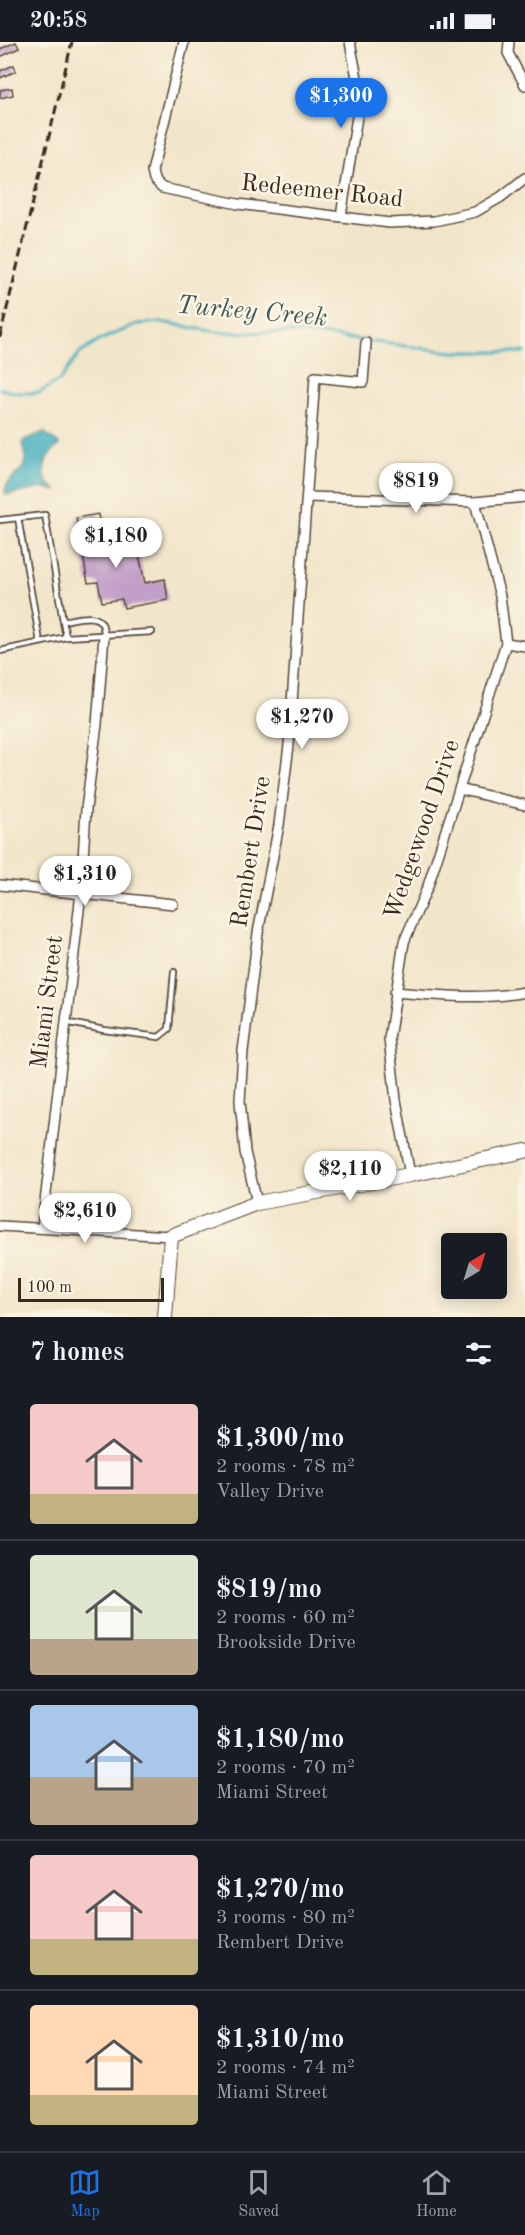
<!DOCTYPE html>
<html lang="en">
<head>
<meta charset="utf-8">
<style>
  :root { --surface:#171b24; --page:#242831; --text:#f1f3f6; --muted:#9ea1a6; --line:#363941; --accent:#1a73e8 }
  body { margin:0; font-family:"Old Standard TT",serif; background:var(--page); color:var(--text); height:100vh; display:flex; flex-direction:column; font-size:22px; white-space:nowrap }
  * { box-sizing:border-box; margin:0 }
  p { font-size:20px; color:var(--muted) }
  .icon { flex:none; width:33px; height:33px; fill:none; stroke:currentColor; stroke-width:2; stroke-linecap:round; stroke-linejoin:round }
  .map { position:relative; height:1275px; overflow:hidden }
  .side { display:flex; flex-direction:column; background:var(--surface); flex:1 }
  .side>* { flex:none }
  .needle { width:39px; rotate:38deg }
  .tools { position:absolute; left:441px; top:1191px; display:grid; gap:12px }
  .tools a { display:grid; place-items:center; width:66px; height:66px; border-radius:6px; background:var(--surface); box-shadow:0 3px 15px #0003; font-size:30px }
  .scale { position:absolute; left:18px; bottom:15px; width:146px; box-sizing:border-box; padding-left:6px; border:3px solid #3b2a1e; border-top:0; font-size:16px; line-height:21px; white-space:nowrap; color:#3b2a1e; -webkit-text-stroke:4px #fcf5e5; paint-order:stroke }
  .price { position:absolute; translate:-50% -51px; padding:0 14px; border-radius:21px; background:#fff; color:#222; font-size:20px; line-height:39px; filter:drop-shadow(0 2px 3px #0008) }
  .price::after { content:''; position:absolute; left:50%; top:36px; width:18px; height:14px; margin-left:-9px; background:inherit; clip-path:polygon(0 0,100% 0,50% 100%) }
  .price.current { background:var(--accent); color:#fff }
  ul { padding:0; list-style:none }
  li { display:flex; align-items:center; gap:18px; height:150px; padding:0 30px }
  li+li { border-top:2px solid var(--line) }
  li span { display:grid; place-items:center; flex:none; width:168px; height:120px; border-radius:6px; color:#555 }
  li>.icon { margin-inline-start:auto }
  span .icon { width:72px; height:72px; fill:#fffc; stroke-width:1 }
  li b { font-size:26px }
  h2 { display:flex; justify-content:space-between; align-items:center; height:72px; padding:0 30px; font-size:26px }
  .status { display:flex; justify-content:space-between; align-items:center; height:42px; padding:0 30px; background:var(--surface); direction:ltr }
  .status svg { height:16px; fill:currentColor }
  .dock { display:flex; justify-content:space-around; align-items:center; height:84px; border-top:2px solid var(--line); background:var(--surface); font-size:16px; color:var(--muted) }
  .dock a { display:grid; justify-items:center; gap:3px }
  .dock .current { color:var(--accent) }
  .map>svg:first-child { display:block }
  .water { fill:#42afc0; stroke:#3e6c6f; stroke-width:1.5 }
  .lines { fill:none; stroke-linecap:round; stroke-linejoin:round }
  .stream { stroke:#42afc0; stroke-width:3 }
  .building { fill:#c29fc8 }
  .lane-casing { stroke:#564638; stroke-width:8 }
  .street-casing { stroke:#564638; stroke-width:12 }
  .secondary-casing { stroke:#564638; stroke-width:16 }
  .lane { stroke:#fff; stroke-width:4.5 }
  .street { stroke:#fff; stroke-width:9 }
  .secondary { stroke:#fff; stroke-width:14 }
  .rail { stroke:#3b2a1e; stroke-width:3; stroke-dasharray:9 4.5; stroke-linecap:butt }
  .labels { text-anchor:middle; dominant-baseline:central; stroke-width:5; stroke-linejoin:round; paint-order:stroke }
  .street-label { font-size:24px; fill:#3b2a1e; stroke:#fcf5e5 }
  .water-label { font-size:26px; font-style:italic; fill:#3d5957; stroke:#fcf5e5 }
</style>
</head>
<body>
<div class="status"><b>20:58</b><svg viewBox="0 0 49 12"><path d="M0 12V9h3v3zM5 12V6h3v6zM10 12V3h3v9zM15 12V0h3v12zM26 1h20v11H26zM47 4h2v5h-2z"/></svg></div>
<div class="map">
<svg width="525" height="1275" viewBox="0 0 525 1275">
  <rect width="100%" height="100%" fill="#fcf5e5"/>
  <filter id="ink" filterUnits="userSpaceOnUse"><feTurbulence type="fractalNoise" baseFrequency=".0167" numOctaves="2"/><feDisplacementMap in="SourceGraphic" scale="12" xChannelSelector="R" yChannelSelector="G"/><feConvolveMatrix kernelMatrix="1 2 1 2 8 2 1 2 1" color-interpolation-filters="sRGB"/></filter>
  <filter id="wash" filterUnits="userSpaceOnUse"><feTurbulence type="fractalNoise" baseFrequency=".008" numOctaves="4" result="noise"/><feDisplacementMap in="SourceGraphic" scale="24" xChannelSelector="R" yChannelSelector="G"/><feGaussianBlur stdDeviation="1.35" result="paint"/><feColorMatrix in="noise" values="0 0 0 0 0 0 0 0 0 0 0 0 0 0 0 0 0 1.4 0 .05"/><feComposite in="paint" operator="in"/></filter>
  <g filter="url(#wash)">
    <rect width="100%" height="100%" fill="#f2e6ca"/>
    <!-- water -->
    <path class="water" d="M44 390 60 403C46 413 41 423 47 440L58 449 43 446 8 453 5 451C6 433 25 432 26 417 26 412 23 406 22 402L24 398Z"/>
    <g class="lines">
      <!-- stream -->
      <polyline class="stream" points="0,347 19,351 39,351 60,338 79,312 100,298 138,282 161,280 216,290 306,291 452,310 525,310"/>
    </g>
    <g id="blocks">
      <!-- building -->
      <g class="building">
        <polygon points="16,0 19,6 0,15 0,7"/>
        <polygon points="14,23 16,29 0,36 0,29"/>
        <polygon points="12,46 13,53 0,56 0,48"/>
        <polygon points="98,472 105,513 138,508 145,541 165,537 168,558 124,566 122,557 102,560 98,540 88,541 76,476"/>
      </g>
    </g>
  </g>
  <g filter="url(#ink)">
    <use href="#blocks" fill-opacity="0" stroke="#564638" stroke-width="1.5"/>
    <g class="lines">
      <!-- lane casing -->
      <g class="lane-casing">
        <g id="lane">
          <polyline points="18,476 40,600"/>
          <path d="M0 478 45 473 63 579C81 576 105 567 104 594"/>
          <polyline points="63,579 66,595"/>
          <polyline points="0,609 66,595 152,590"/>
          <polyline points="65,980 104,988 159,995 169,987 174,930"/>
        </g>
      </g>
      <!-- street casing -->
      <g class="street-casing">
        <g id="street">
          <polyline points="184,0 152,129 154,138 162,146 238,162 390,181 434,179 475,170 501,155 525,136"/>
          <polyline points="509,0 508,11 525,43"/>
          <polyline points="341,174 357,75 357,36 350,0"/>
          <polyline points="307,455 475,460 525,455"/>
          <polyline points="506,601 525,604"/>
          <polyline points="459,747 525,763"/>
          <polyline points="0,843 173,862"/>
          <path d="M395 950C439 954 482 958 525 950"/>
          <polyline points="410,1133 396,1058 389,997 404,900 428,844 506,601 500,554 475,460"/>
          <polyline points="257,1161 245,1110 240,1059 243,1009 258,891 279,783 289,703 315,335 363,340 366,301"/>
          <polyline points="0,1184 171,1194"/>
          <polyline points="42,1186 81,851 86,767 97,682 104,594"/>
        </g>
      </g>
      <!-- secondary casing -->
      <g class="secondary-casing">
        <polyline id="secondary" points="165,1275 171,1194 257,1161 410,1133 525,1109"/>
      </g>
      <!-- lane -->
      <use href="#lane" class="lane"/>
      <!-- street -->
      <use href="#street" class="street"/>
      <!-- secondary -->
      <use href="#secondary" class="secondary"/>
      <!-- rail -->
      <polyline class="rail" points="0,295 72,0"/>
    </g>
  </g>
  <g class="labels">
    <!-- street labels -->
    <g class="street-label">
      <text transform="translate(322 150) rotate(6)">Redeemer Road</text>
      <text transform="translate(423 788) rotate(-71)">Wedgewood Drive</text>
      <text transform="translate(252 810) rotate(-81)">Rembert Drive</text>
      <text transform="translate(48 960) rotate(-83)">Miami Street</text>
    </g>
    <!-- water labels -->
    <g class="water-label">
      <text transform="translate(252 270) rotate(5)">Turkey Creek</text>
    </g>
  </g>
</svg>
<div class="tools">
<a><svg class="needle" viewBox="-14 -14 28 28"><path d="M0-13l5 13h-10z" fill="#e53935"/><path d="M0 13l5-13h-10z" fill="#9ea1a6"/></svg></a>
</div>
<div class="scale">100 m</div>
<b class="price current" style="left:341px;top:87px">$1,300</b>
<b class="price" style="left:416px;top:472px">$819</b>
<b class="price" style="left:116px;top:527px">$1,180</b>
<b class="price" style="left:302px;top:708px">$1,270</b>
<b class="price" style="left:85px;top:865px">$1,310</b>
<b class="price" style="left:350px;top:1160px">$2,110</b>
<b class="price" style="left:85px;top:1202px">$2,610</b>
</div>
<section class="side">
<h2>7 homes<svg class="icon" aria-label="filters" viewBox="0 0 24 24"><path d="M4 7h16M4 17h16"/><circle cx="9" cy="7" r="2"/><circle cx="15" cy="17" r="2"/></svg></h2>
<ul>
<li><span style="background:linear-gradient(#f6c9c9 75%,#c2b280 0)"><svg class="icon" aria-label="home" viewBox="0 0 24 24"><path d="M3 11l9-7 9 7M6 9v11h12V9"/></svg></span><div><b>$1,300/mo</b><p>2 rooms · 78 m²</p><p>Valley Drive</p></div></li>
<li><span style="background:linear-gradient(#dfe7d0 70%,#b9a48a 0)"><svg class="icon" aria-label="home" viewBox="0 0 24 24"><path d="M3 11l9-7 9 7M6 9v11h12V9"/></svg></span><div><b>$819/mo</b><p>2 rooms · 60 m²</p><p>Brookside Drive</p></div></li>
<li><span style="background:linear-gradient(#a9c7e8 60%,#b9a48a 0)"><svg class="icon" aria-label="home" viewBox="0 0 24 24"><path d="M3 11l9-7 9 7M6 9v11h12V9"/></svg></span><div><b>$1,180/mo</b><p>2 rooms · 70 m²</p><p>Miami Street</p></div></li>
<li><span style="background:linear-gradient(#f6c9c9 70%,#c2b280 0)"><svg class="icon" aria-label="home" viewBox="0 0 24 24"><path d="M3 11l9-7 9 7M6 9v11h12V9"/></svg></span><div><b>$1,270/mo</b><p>3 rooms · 80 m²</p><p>Rembert Drive</p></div></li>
<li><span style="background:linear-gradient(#ffd9b3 75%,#c2b280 0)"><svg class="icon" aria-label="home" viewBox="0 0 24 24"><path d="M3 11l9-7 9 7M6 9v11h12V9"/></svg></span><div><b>$1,310/mo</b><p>2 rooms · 74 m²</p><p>Miami Street</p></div></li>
</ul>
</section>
<nav class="dock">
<a class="current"><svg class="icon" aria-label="map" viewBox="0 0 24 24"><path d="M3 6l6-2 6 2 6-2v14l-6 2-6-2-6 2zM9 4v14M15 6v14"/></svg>Map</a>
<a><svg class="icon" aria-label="saved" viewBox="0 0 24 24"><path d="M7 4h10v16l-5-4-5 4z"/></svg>Saved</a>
<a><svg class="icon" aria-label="home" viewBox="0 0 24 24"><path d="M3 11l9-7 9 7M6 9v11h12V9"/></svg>Home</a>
</nav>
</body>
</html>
